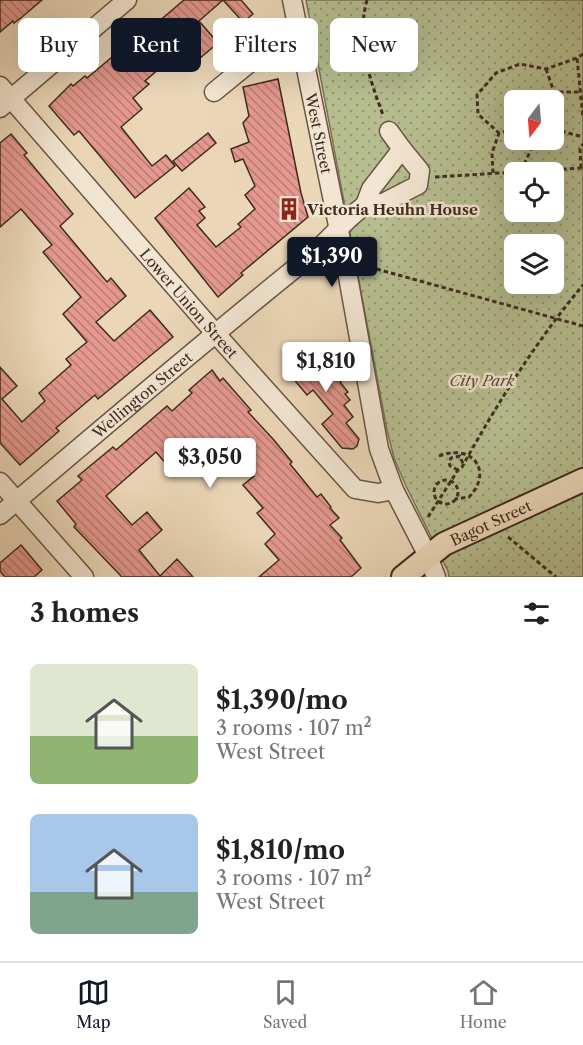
<!DOCTYPE html>
<html lang="en">
<head>
<meta charset="utf-8">
<style>
  :root { --surface:#fff; --page:#f2f2f2; --text:#222; --muted:#767676; --line:#e0e0e0; --accent:#111827 }
  body { margin:0; font-family:"Libre Caslon Text",serif; background:var(--page); color:var(--text); height:100vh; display:flex; flex-direction:column; font-size:22px; white-space:nowrap }
  * { box-sizing:border-box; margin:0 }
  p { font-size:20px; color:var(--muted) }
  .icon { flex:none; width:33px; height:33px; fill:none; stroke:currentColor; stroke-width:2; stroke-linecap:round; stroke-linejoin:round }
  .map { position:relative; height:577px; overflow:hidden }
  .drawer { display:flex; flex-direction:column; background:var(--surface); flex:1 }
  .drawer>* { flex:none }
  .banner { position:absolute; left:18px; top:18px; width:548px; height:54px; display:flex; gap:12px }
  .needle { width:39px; rotate:196deg }
  .controls { position:absolute; left:504px; top:90px; display:grid; gap:12px }
  .controls a { display:grid; place-items:center; width:60px; height:60px; border-radius:9px; background:var(--surface); box-shadow:0 6px 24px #0002; font-size:30px }
  .price { position:absolute; translate:-50% -51px; padding:0 14px; border-radius:6px; background:#fff; color:#222; font-size:20px; line-height:39px; filter:drop-shadow(0 2px 3px #0008) }
  .price::after { content:''; position:absolute; left:50%; top:36px; width:18px; height:14px; margin-left:-9px; background:inherit; clip-path:polygon(0 0,100% 0,50% 100%) }
  .price.current { background:var(--accent); color:#fff }
  ul { padding:0; list-style:none }
  li { display:flex; align-items:center; gap:18px; height:150px; padding:0 30px }
  li span { display:grid; place-items:center; flex:none; width:168px; height:120px; border-radius:9px; color:#555 }
  li>.icon { margin-inline-start:auto }
  span .icon { width:72px; height:72px; fill:#fffc; stroke-width:1 }
  li b { font-size:26px }
  h2 { display:flex; justify-content:space-between; align-items:center; height:72px; padding:0 30px; font-size:26px }
  .pill { padding:0 21px; border-radius:9px; background:var(--surface); box-shadow:0 6px 24px #0002; font-size:21px; line-height:54px }
  .pill.current { background:var(--accent); color:#fff }
  .menu { display:flex; justify-content:space-around; align-items:center; height:84px; border-top:2px solid var(--line); background:var(--surface); font-size:16px; color:var(--muted) }
  .menu a { display:grid; justify-items:center; gap:3px }
  .menu .current { color:var(--accent) }
  .map>svg:first-child { display:block }
  .grass { fill:url(#grass-dots); stroke:#7a7458; stroke-width:1.5; fill-rule:evenodd }
  .building { fill:url(#building-back-hatch); stroke:#3e2b1f; stroke-width:1.5 }
  .lines { fill:none; stroke-linecap:round; stroke-linejoin:round }
  .minor-casing { stroke:#695645; stroke-width:21 }
  .major-casing { stroke:#3e2b1f; stroke-width:26 }
  .path { stroke:#3e2b1f; stroke-width:3; stroke-dasharray:4.5 3; stroke-linecap:butt }
  .minor { stroke:#f2e5d1; stroke-width:18 }
  .major { stroke:#ebd7b8; stroke-width:22 }
  .labels { text-anchor:middle; dominant-baseline:central; stroke-width:5; stroke-linejoin:round; paint-order:stroke }
  .street-label { font-size:15px; fill:#3e2b1f; stroke:#f2e5d1 }
  .poi-label { font-size:15px; font-weight:bold; fill:#3e2b1f; stroke:#f2e5d1; text-anchor:start }
  .park-label { font-size:15px; font-style:italic; fill:#564836; stroke:#f2e5d1 }
</style>
</head>
<body>
<div class="map">
<svg width="583" height="577" viewBox="0 0 583 577">
  <defs>
    <pattern id="grass-dots" width="8" height="8" patternUnits="userSpaceOnUse" patternTransform="scale(1.5)"><rect width="8" height="8" fill="#b6be90"/><path d="M2 2h.1M6 6h.1" fill="none" stroke="#959b75" stroke-width="1.8" stroke-linecap="round"/></pattern>
    <pattern id="building-back-hatch" width="6" height="6" patternUnits="userSpaceOnUse" patternTransform="scale(1.5)"><rect width="6" height="6" fill="#e4988f"/><path d="M-1 5l2 2M0 0l6 6M5-1l2 2" fill="none" stroke="#ba7c74"/></pattern>
  </defs>
  <rect width="100%" height="100%" fill="#ebd7b8"/>
  <filter id="stains"><feTurbulence type="fractalNoise" baseFrequency=".00333" numOctaves="4"/><feColorMatrix values="0 0 0 0 .2 0 0 0 0 .09 0 0 0 0 .02 0 0 0 .5 -.17"/></filter>
  <radialGradient id="worn" r=".72"><stop offset=".6" stop-color="#630" stop-opacity="0"/><stop offset="1" stop-color="#630" stop-opacity=".3"/></radialGradient>
  <!-- grass -->
  <path class="grass" d="M306 0H583V577H449L448 571 406 486 394 458 387 430ZM514 100H554V140H514ZM514 172H554V212H514ZM514 244H554V284H514Z"/>
  <!-- building -->
  <g class="building">
    <polygon points="0,0 42,0 22,17 14,23 13,21 0,32"/>
    <polygon points="184,0 241,0 253,14 243,22 223,0 199,21 218,43 193,64 188,58 174,70 167,62 145,81 149,84 133,98 142,109 121,127 152,166 166,155 175,166 135,198 79,131 74,135 49,106 71,84 73,86 85,76 87,78 124,47 129,53 160,25 157,23"/>
    <polygon points="278,79 301,193 308,217 241,273 243,275 218,297 155,218 189,188 205,207 199,211 205,218 197,225 216,247 241,227 238,224 255,209 245,195 255,186 243,159 235,162 231,149 249,142 243,123 249,116 243,87"/>
    <polygon points="208,133 216,143 182,171 173,161"/>
    <polygon points="11,134 27,153 24,155 73,214 60,226 107,282 111,278 126,296 96,322 114,341 150,310 173,337 98,399 95,395 56,428 59,431 20,465 0,443 0,367 17,386 2,399 22,422 45,401 39,393 71,365 66,359 87,342 63,314 81,297 43,252 52,245 21,209 0,227 0,143"/>
    <polygon points="314,347 333,369 335,367 344,378 340,382 348,392 345,394 350,400 344,405 353,417 346,423 359,439 357,446 353,449 342,448 322,424 333,414 313,390 307,395 287,371 295,364 290,358 301,348 306,354"/>
    <polygon points="212,370 220,381 223,378 251,410 248,412 273,439 292,462 290,464 317,497 321,494 331,507 330,508 339,518 330,525 342,538 340,540 361,568 351,577 259,577 279,560 265,544 275,534 257,513 263,508 243,485 254,476 250,470 224,438 199,459 194,454 173,472 156,452 106,496 132,525 147,512 162,530 139,550 160,576 177,559 193,577 122,577 74,527 76,524 57,501 82,480 78,476 113,447 116,450 167,406 172,411 192,393 189,390"/>
    <polygon points="21,545 42,570 34,577 5,577 0,571 0,563"/>
  </g>
  <g class="lines">
    <!-- minor casing -->
    <g class="minor-casing">
      <g id="minor">
        <path id="s1" d="M292 0 345 260 379 449 394 490 428 556 436 577"/>
        <path id="s2" d="M0 86 215 333 355 489 378 493 394 490"/>
        <polyline points="214,92 297,24"/>
        <polyline points="0,108 127,0"/>
        <polyline points="389,131 402,149"/>
        <polygon points="402,149 420,171 418,185 383,203 365,205 371,189"/>
        <polyline points="0,482 84,577"/>
        <path id="s3" d="M0 515C101 429 201 344 304 261 326 244 342 222 365 205"/>
      </g>
    </g>
    <!-- major casing -->
    <g class="major-casing">
      <g id="major">
        <path id="s4" d="M403 577 444 544 583 480"/>
      </g>
    </g>
    <!-- path -->
    <g class="path">
      <path d="M367 0C356 41 369 77 383 115"/>
      <polyline points="583,54 577,58 583,117"/>
      <polyline points="546,69 554,92"/>
      <polyline points="549,100 549,97 554,92 579,92"/>
      <polyline points="554,129 583,137"/>
      <polyline points="514,132 511,130 499,133 478,114 477,95 496,73 520,64 546,69 577,58"/>
      <polyline points="581,168 580,149 583,144"/>
      <polyline points="521,171 534,143 538,140"/>
      <polyline points="493,173 492,153 499,133"/>
      <polyline points="435,177 583,168"/>
      <polyline points="362,265 583,326"/>
      <path d="M439 456C472 443 494 471 469 497L455 499"/>
      <polyline points="458,470 450,466 449,462 451,458 460,456 463,464"/>
      <circle cx="446" cy="492" r="12"/>
      <path d="M428 517 458 470 462 467C497 404 536 341 583 285"/>
      <polyline points="508,537 556,577"/>
    </g>
    <!-- minor -->
    <use href="#minor" class="minor"/>
    <!-- major -->
    <use href="#major" class="major"/>
  </g>
  <!-- icons -->
  <defs>
    <g id="building-bare" transform="scale(1.8)"><path d="M-4-6H4V6H1V3H-1V6H-4ZM-2.5-4.3h1.7v1.8h-1.7ZM.8-4.3h1.7v1.8H.8ZM-2.5-1h1.7V.8h-1.7ZM.8-1h1.7V.8H.8Z" fill="#8f2418" stroke="#f2e5d1" stroke-width="2.5" paint-order="stroke"/></g>
  </defs>
  <g fill-rule="evenodd">
    <use href="#building-bare" x="289" y="209"/>
  </g>
  <g class="labels">
    <!-- street labels -->
    <g class="street-label">
      <text stroke="none"><textPath href="#s1" startOffset="136">West Street</textPath></text>
      <text stroke="none"><textPath href="#s2" startOffset="288">Lower Union Street</textPath></text>
      <text stroke="none"><textPath href="#s3" startOffset="186">Wellington Street</textPath></text>
      <text stroke="none"><textPath href="#s4" startOffset="104">Bagot Street</textPath></text>
    </g>
    <!-- poi labels -->
    <g class="poi-label">
      <text x="307" y="209">Victoria Heuhn House</text>
    </g>
    <!-- park labels -->
    <g class="park-label">
      <text x="482" y="380">City Park</text>
    </g>
  </g>
  <rect width="100%" height="100%" filter="url(#stains)"/>
  <rect width="100%" height="100%" fill="url(#worn)"/>
</svg>
<div class="controls">
<a><svg class="needle" viewBox="-14 -14 28 28"><path d="M0-13l5 13h-10z" fill="#e53935"/><path d="M0 13l5-13h-10z" fill="#767676"/></svg></a>
<a><svg class="icon" aria-label="locate" viewBox="0 0 24 24"><circle cx="12" cy="12" r="6"/><path d="M12 2v4M12 18v4M2 12h4M18 12h4"/></svg></a>
<a><svg class="icon" aria-label="layers" viewBox="0 0 24 24"><path d="M12 4l9 5-9 5-9-5zM3 14l9 5 9-5"/></svg></a>
</div>
<b class="price current" style="left:332px;top:288px">$1,390</b>
<b class="price" style="left:326px;top:393px">$1,810</b>
<b class="price" style="left:210px;top:489px">$3,050</b>
<div class="banner">
<a class="pill">Buy</a>
<a class="pill current">Rent</a>
<a class="pill">Filters</a>
<a class="pill">New</a>
</div>
</div>
<section class="drawer">
<h2>3 homes<svg class="icon" aria-label="filters" viewBox="0 0 24 24"><path d="M4 7h16M4 17h16"/><circle cx="9" cy="7" r="2"/><circle cx="15" cy="17" r="2"/></svg></h2>
<ul>
<li><span style="background:linear-gradient(#dfe7d0 60%,#8fb573 0)"><svg class="icon" aria-label="home" viewBox="0 0 24 24"><path d="M3 11l9-7 9 7M6 9v11h12V9"/></svg></span><div><b>$1,390/mo</b><p>3 rooms · 107 m²</p><p>West Street</p></div></li>
<li><span style="background:linear-gradient(#a9c7e8 65%,#7fa58c 0)"><svg class="icon" aria-label="home" viewBox="0 0 24 24"><path d="M3 11l9-7 9 7M6 9v11h12V9"/></svg></span><div><b>$1,810/mo</b><p>3 rooms · 107 m²</p><p>West Street</p></div></li>
</ul>
</section>
<nav class="menu">
<a class="current"><svg class="icon" aria-label="map" viewBox="0 0 24 24"><path d="M3 6l6-2 6 2 6-2v14l-6 2-6-2-6 2zM9 4v14M15 6v14"/></svg>Map</a>
<a><svg class="icon" aria-label="saved" viewBox="0 0 24 24"><path d="M7 4h10v16l-5-4-5 4z"/></svg>Saved</a>
<a><svg class="icon" aria-label="home" viewBox="0 0 24 24"><path d="M3 11l9-7 9 7M6 9v11h12V9"/></svg>Home</a>
</nav>
</body>
</html>
